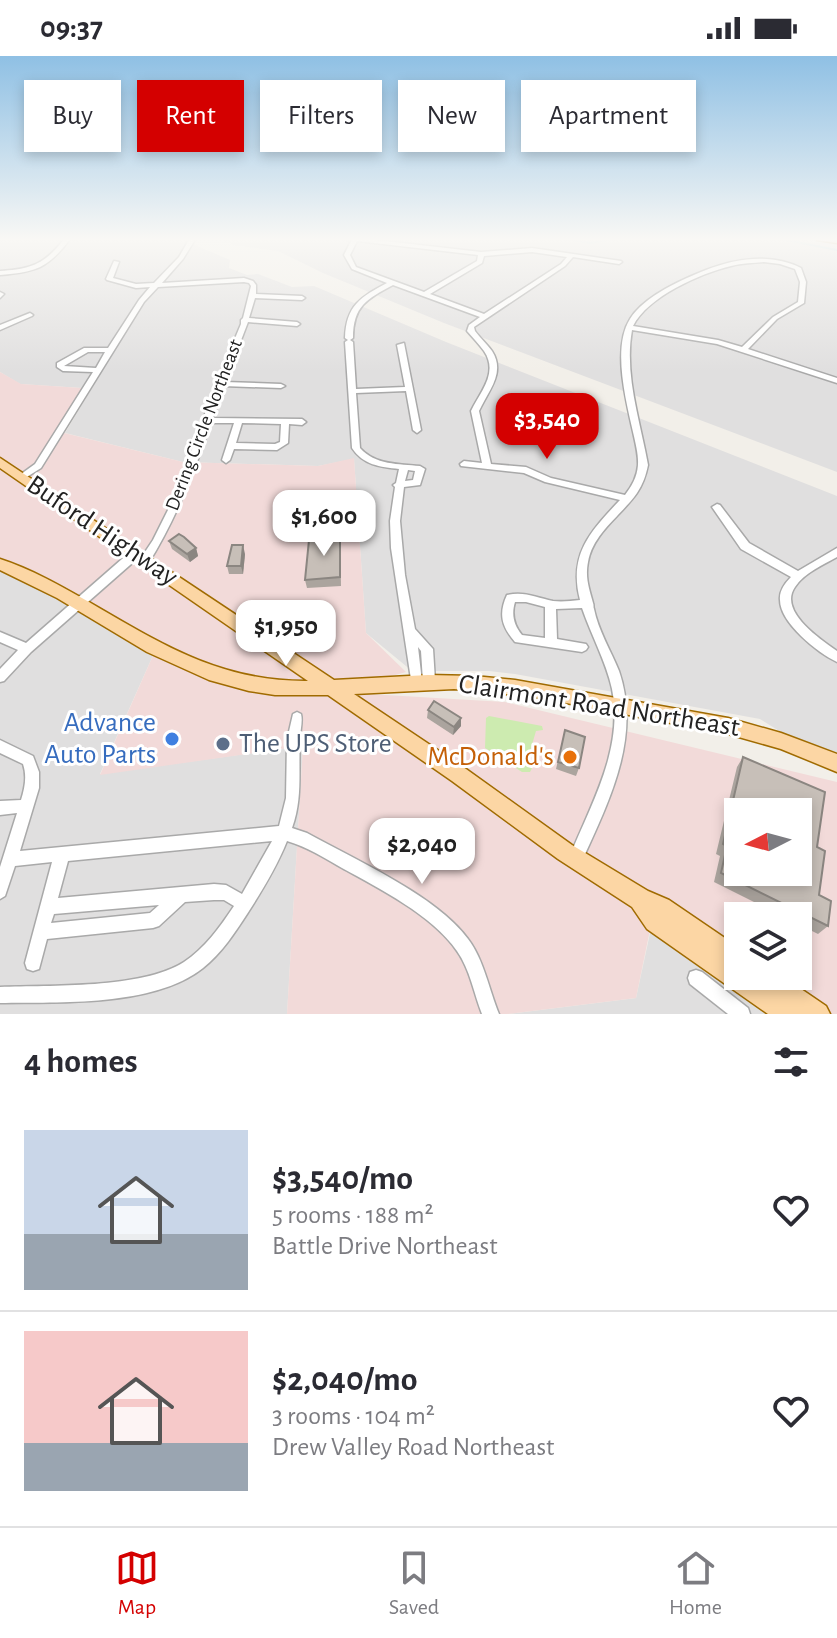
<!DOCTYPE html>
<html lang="en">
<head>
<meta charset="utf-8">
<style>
  :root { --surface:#fff; --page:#f2f2f3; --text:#2b2b33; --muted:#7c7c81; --line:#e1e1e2; --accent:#d40000 }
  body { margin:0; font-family:"Alegreya Sans",sans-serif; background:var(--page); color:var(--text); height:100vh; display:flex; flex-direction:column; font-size:30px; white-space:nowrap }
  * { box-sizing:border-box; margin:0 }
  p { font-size:26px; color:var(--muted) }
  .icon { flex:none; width:44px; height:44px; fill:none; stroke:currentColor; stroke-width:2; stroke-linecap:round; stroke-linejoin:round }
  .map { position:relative; height:958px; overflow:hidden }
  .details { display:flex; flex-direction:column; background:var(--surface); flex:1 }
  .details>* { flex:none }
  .banner { position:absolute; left:24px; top:24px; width:790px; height:72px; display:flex; gap:16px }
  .needle { width:52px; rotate:264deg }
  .fabs { position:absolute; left:724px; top:742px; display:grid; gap:16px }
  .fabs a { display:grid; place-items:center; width:88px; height:88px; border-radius:0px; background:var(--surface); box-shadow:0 4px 12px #0003; font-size:40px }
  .price { position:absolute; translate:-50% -68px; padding:0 18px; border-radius:16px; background:#fff; color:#222; font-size:26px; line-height:52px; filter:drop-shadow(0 2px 4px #0008) }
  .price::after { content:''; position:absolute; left:50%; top:48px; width:24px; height:18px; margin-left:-12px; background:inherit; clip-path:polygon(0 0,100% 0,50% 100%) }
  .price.selected { background:var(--accent); color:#fff }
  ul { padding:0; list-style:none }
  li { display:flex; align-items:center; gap:24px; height:200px; padding:0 24px }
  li+li { border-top:2px solid var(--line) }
  li span { display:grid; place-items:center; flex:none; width:224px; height:160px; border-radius:0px; color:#555 }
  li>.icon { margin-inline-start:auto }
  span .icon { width:96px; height:96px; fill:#fffc; stroke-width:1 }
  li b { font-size:34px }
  h2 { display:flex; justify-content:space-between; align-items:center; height:96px; padding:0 24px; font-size:34px }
  .chip { padding:0 28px; border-radius:0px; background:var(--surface); box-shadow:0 4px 12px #0003; font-size:28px; line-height:72px }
  .chip.selected { background:var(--accent); color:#fff }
  .status { display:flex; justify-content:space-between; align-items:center; height:56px; padding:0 40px; background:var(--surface); direction:ltr }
  .status svg { height:22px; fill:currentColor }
  .tab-bar { display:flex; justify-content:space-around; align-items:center; height:112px; border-top:2px solid var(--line); background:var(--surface); font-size:22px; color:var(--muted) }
  .tab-bar a { display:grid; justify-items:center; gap:4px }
  .tab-bar .selected { color:var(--accent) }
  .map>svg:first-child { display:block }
  .residential { fill:#e0dfdf }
  .commercial { fill:#f2dad9; fill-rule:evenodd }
  .grass { fill:#cdebb0 }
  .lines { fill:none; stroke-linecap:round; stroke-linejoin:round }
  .stream { stroke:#aad3df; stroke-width:2 }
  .minor-casing { stroke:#a9a9a9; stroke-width:3 }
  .major-casing { stroke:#a06b00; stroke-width:3 }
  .minor { fill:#fff; fill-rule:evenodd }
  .major { fill:#fcd6a4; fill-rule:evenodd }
  .wall { fill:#aba49e }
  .shaded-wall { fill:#8b8681 }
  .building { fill:#c7bfb8; stroke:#8b8681; stroke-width:2; fill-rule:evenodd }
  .shop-dot { fill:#3f7fe0; stroke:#fff; stroke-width:3 }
  .service-dot { fill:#5c6f8a; stroke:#fff; stroke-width:3 }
  .food-dot { fill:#e8710a; stroke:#fff; stroke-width:3 }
  .labels { text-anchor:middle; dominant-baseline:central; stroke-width:6; stroke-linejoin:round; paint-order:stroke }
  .far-street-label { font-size:20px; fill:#222; stroke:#fff }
  .near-street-label { font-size:28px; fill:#222; stroke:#fff }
  .near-shop-label { font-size:28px; fill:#366cbe; stroke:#fff; text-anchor:end }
  .near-service-label { font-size:28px; fill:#4e5e75; stroke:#fff; text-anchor:start }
  .near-food-label { font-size:28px; fill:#c56008; stroke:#fff; text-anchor:end }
</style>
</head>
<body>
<div class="status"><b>09:37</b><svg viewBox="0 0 49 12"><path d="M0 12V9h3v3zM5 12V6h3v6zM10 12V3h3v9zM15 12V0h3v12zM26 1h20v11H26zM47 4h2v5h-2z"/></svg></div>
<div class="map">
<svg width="837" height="958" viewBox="0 0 837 958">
  <rect width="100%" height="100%" fill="#f2efe9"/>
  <!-- residential -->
  <g class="residential">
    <polygon points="0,182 178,182 230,204 229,212 247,219 258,218 292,231 314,230 446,286 837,440 837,711 760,663 515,618 489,615 412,615 366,577 354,403 318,410 183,406 65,377 125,277 118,277 82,332 20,328 0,316"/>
    <polygon points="217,182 808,182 837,188 837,416 444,267 323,217 278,195 234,189"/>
    <polygon points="0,508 155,595 100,718 303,690 287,958 0,958"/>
    <polygon points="652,868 796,958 507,958 636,942"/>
  </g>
  <!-- commercial -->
  <path class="commercial" d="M0 316 21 328 82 332 56 375 183 406 318 410 354 402 366 577 406 616 334 636 505 646 837 726V958H796L651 869 636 942 507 958H287L303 690 100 719 155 595 0 508ZM738 756H798V816H738ZM738 860H798V920H738Z"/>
  <!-- grass -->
  <polygon class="grass" points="489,660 542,670 543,674 536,675 526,709 532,712 530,716 522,716 485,692 486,662"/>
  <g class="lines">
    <!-- stream -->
    <g class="stream">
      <polyline points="564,182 590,187 616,182"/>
      <polyline points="667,182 710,182"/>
      <polyline points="776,182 837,194"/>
    </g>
    <!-- minor casing -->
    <g class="minor-casing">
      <g id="minor">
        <path d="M65 182H71C48 212 37 216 0 219V215C32 213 45 208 65 182Z"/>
        <path d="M190 182H196L183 203 162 227 244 222 253 225 256 229V238L302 240 305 242 302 244 255 242 249 262 297 266 300 268 297 270 248 266 225 326 281 328 285 330 281 332 223 330 213 362 302 363 306 366 302 369 289 368 288 387 277 394 234 393 230 404 226 407 222 404 234 367H211C194 416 176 463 148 508H140L139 505 153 484 174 442 216 328 241 268V264L243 262 251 230 249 227 244 226 158 231 144 246 41 412 22 424 17 421 35 408 93 316 63 315 57 311V307L84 292H108L139 244 150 231 136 232 107 224 106 223 114 205 119 206 113 222 136 228 154 227 179 201ZM88 296H105L96 312 64 310ZM242 367 281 368 280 386 275 388 236 387Z"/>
        <path d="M341 182H359L481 196 532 192 621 205 622 206 619 208 573 201 565 210 474 271 475 275C480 282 487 288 492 295 506 317 488 335 479 355L491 408 526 411 551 422 625 439C643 416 639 402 633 376 626 345 612 291 630 263 644 240 683 223 706 214 736 202 772 197 801 212L806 226 804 247 777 263 748 293 837 322V327L717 288 632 274C624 319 640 364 648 409 646 419 643 428 637 437 621 460 593 477 588 506 585 522 589 532 593 547 594 549 593 551 594 553 598 574 611 595 619 615 642 682 608 747 581 807L576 809 571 807 569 802C591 748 624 693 612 633 606 605 591 579 582 552L556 553 557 583 586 588 588 591 586 594 582 596 515 586C502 571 498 558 507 539 525 535 537 542 553 545 562 546 571 545 580 544 568 498 591 475 620 444L545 426 524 417 461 410 460 408 464 405 482 407 471 355C480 336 499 317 484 295 479 288 473 282 467 275L469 269 480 261 393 229C367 243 353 250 353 282L350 284 353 286 356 333 405 331 397 289 404 287 421 374 417 377 413 374 406 335 356 337 360 392C375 409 399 408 420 410L425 413 420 429 404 431 400 465 405 519 415 573 433 593 435 625 433 629 429 630 425 629 423 625 421 595 418 591 422 626 420 630 416 631 412 630 391 492 390 465 395 431 393 429 396 427 399 413C380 411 363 409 352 392L345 286 348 284 345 282C346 249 361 241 387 227L352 213 344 199 351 185ZM357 185 478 199 477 205 424 236 356 211 350 199ZM532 196 567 201 561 208 484 258 430 238 482 207 484 200ZM764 206 780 208 795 213 800 226 798 246 773 261 742 291 718 284 633 270C647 241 701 217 731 210 742 207 753 207 764 206ZM408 414 415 415 413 424 405 425ZM515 546H526L545 551V582L522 579C514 569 511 559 515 546Z"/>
        <polygon points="0,236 4,238 0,242"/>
        <polygon points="30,257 33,259 32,260 0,274 0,269"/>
        <path d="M717 448 720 449 749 487 798 515 837 492V501C823 509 804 517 795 531 778 555 820 583 837 595V606C818 597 780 567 780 544 779 535 785 527 791 521L741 493 712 451Z"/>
        <polygon points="134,495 139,499 138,502 31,596 4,625 0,626 0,613 18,594 0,586 0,576 26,587 130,496"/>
        <path d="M297 656 301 658C303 666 300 674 300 683 298 715 303 741 292 772L307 777C354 803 437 840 468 883 484 904 489 934 499 958H482C474 938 470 913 457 895 432 859 380 833 342 812 325 802 307 791 287 785 277 810 263 833 249 855 236 875 222 897 203 912 154 951 59 946 0 947V931C50 929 142 933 184 906 205 892 220 871 234 850L224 844H214L185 846 159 870 153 872 47 883 39 913 33 915 27 913 25 907 52 806 15 810 5 840 0 843V811L17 757 0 759V745L21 744C25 731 27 720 23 708L0 697V684L33 700 39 716V732L20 795 279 770 286 742 287 684 293 658ZM272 785 242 838 226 829 214 828 58 842 68 805ZM159 849 150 857 51 867 54 858Z"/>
        <polygon points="696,914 702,916 748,952 750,958 728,958 690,928 688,922 690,916"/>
      </g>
    </g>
    <!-- major casing -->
    <g class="major-casing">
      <g id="major">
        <polygon points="816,182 837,183 837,187 817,184"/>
        <path d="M0 402 334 624 428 619 474 620 515 624 728 662 781 677 837 698V716L781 693 728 678 535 641 454 633 354 638 466 713 572 789 648 835 669 844 738 891V920H782L826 950 830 958H768L647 873 632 851 558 803 452 725 328 639H275L249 635 209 624 147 596 57 542 0 514V503C31 513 61 530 89 546 161 588 221 626 308 625L0 412Z"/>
      </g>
    </g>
    <!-- minor -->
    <use href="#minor" class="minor"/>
    <!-- major -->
    <use href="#major" class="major"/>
  </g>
  <!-- wall -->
  <g class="wall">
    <polygon points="340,476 341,530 307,532 305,524 327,483"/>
    <polygon points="169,485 196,492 198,500 190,506 172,493"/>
    <polygon points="245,498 243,518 229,518 227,510"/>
    <polygon points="428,654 461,662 461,670 453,679 427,662"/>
    <polygon points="565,674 579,712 576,720 556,713"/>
    <polygon points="743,701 817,791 819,839 828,870 818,878 798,868 798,860 782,860 714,826 720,800 716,798 737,711"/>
  </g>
  <!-- shaded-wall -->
  <g class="shaded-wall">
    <polygon points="243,489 245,498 243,518 241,510"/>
    <polygon points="196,492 198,500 190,506 187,498"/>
    <polygon points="461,662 461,670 453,679 454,671"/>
  </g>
  <!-- building -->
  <g class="building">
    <polygon points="327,476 340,476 340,521 305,524 309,484 327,483"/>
    <polygon points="179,478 184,481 196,492 187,498 169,485"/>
    <polygon points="232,489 243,489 241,510 227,510"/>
    <polygon points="434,645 461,662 454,671 428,654"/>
    <polygon points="565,674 585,681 579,712 558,706"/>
    <path d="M743 701 825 736 817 791 825 795 819 839 831 845 828 870 721 817 727 790 723 788ZM738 756H798V816H738Z"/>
  </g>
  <!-- sky -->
  <linearGradient id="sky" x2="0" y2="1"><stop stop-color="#8fc0e4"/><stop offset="0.58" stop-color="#f9f8f5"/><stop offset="1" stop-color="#f9f8f5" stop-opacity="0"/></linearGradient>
  <rect width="837" height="316" fill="url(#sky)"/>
  <!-- markers -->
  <circle class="shop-dot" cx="172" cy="683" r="8"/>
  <circle class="service-dot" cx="223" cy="688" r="8"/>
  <circle class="food-dot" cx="570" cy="701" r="8"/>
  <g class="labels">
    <!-- far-street labels -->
    <g class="far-street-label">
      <text transform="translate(204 369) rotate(-69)">Dering Circle Northeast</text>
    </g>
    <!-- near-street labels -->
    <g class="near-street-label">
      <text transform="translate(102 475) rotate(34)">Buford Highway</text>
      <text transform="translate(599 650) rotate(9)">Clairmont Road Northeast</text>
    </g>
    <!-- near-shop labels -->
    <g class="near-shop-label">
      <text x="156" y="667">Advance<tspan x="156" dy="32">Auto Parts</tspan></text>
    </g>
    <!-- near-service labels -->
    <g class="near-service-label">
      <text x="239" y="688">The UPS Store</text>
    </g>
    <!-- near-food labels -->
    <g class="near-food-label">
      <text x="554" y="701">McDonald's</text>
    </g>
  </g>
</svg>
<div class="fabs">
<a><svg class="needle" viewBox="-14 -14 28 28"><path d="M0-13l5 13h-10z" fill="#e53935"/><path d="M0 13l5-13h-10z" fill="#7c7c81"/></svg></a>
<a><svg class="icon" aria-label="layers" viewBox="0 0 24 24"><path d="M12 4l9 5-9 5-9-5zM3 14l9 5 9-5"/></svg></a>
</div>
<b class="price selected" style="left:547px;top:405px">$3,540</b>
<b class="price" style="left:324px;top:502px">$1,600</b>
<b class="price" style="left:286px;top:612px">$1,950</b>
<b class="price" style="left:422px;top:830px">$2,040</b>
<div class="banner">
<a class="chip">Buy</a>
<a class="chip selected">Rent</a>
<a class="chip">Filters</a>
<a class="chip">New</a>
<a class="chip">Apartment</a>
</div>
</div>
<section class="details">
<h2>4 homes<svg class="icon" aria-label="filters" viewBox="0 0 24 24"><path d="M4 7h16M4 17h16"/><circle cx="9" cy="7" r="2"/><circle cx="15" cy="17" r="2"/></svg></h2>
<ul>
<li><span style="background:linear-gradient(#c9d6e8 65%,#9aa5b1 0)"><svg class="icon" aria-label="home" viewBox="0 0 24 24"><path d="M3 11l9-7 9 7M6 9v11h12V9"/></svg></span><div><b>$3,540/mo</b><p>5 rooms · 188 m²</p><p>Battle Drive Northeast</p></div><svg class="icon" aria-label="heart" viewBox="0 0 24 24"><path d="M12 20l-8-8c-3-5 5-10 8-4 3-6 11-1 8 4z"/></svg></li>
<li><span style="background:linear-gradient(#f6c9c9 70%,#9aa5b1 0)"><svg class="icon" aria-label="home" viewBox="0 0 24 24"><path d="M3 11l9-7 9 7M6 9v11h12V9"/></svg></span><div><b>$2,040/mo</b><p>3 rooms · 104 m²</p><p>Drew Valley Road Northeast</p></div><svg class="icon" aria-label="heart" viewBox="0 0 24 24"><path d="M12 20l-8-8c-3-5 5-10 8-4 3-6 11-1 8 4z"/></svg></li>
</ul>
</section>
<nav class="tab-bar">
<a class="selected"><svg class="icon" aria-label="map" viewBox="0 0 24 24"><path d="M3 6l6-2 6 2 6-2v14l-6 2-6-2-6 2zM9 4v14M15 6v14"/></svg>Map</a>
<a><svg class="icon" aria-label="saved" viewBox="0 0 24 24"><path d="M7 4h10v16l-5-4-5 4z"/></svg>Saved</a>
<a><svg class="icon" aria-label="home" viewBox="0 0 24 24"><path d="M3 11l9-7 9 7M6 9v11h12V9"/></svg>Home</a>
</nav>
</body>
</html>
